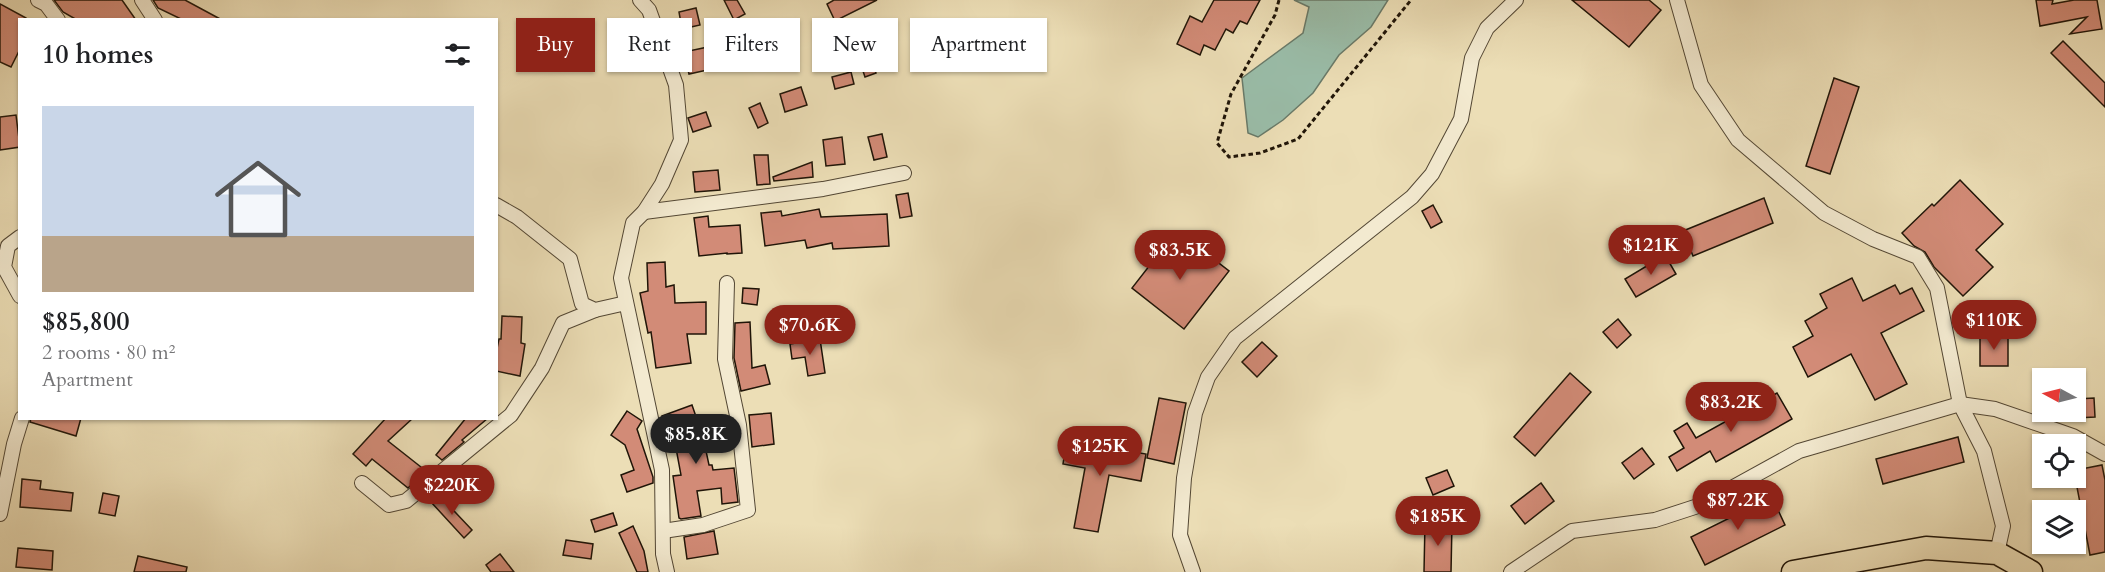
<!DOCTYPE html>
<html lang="en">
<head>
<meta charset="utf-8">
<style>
  :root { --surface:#fff; --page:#f2f2f2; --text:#202124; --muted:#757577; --accent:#8f2418 }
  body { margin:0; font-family:Cardo,serif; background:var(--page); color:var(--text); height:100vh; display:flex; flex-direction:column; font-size:22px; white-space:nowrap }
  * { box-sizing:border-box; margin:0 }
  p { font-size:20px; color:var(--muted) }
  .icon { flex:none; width:33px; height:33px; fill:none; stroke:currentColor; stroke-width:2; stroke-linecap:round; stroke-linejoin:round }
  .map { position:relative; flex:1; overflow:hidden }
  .side { position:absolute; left:18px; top:18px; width:480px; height:402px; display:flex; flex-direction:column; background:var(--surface); border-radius:0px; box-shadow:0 2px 4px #0004 }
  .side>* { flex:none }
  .banner { position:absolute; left:516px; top:18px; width:570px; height:54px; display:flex; gap:12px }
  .needle { width:39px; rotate:277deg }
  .buttons { position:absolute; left:2032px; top:368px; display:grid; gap:12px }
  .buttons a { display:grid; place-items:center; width:54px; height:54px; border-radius:0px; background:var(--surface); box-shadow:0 2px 4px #0004; font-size:30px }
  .price { position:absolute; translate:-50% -51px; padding:0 14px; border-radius:21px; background:var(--accent); color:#fff; font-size:20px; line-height:39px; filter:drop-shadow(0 2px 3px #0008) }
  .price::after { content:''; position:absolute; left:50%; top:36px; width:18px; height:14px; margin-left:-9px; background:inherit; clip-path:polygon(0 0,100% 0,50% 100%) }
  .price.active { background:#222; color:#fff }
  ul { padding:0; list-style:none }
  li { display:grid; align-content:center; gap:12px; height:318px; padding:0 24px }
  li span { display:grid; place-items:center; height:186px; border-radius:0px; color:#555 }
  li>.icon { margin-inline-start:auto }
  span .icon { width:108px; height:108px; fill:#fffc; stroke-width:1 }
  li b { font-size:26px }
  h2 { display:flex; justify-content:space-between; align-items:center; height:72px; padding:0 24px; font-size:26px }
  .chip { padding:0 21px; border-radius:0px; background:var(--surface); box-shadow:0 2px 4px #0004; font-size:21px; line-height:54px }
  .chip.active { background:var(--accent); color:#fff }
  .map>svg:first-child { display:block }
  .water { fill:#9abda9; stroke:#697a69; stroke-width:1.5 }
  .building { fill:#d28b77; stroke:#201508; stroke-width:1.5 }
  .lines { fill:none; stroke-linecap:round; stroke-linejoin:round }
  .street-casing { stroke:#534734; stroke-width:16 }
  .primary-casing { stroke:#201508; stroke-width:25 }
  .path { stroke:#201508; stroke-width:3; stroke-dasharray:4.5 3; stroke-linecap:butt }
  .street { stroke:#f3ead0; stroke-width:14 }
  .primary { stroke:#ecdeb6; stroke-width:22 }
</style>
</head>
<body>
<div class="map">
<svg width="2105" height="572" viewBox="0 0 2105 572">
  <rect width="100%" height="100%" fill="#ecdeb6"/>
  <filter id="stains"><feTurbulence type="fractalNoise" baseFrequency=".00333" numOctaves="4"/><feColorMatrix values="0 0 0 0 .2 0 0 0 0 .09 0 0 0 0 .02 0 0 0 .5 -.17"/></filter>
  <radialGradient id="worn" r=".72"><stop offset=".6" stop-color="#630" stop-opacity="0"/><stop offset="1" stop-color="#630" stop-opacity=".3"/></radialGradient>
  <!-- water -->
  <polygon class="water" points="1294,0 1388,0 1371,27 1339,55 1313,93 1283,120 1258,137 1248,133 1242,78 1303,33 1309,7"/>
  <!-- building -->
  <g class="building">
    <polygon points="54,0 122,0 136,20 77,20 63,12"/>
    <polygon points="153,0 185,0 222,20 183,20 158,8"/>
    <polygon points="724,0 737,0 745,14 734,20"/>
    <polygon points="834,0 877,0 835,21 827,4"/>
    <polygon points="1214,0 1260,0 1247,24 1240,21 1233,33 1226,29 1215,50 1204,45 1200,55 1177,44 1190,16 1202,22"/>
    <polygon points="1572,0 1649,0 1661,10 1629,47"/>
    <polygon points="2036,0 2053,0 2052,4 2074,0 2097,0 2102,29 2070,34 2087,17 2040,26"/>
    <polygon points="0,4 26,18 26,20 20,20 20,49 11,67 0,62"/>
    <polygon points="696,8 700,25 682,29 679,12"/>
    <polygon points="2063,41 2105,83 2105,107 2051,53"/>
    <polygon points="708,47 712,69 689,74 684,52"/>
    <polygon points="868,49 876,73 865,77 857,53"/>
    <polygon points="851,72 854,84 835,89 832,77"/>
    <polygon points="1834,78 1859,87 1830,174 1806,166"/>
    <polygon points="801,87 807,105 785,112 780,94"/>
    <polygon points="760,103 768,123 758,128 749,108"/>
    <polygon points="706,112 711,126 693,132 688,118"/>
    <polygon points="16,115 20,147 0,150 0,117"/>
    <polygon points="882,134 887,157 874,160 868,137"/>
    <polygon points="842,137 845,164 826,166 823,140"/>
    <polygon points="754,155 768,155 770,184 757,185"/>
    <polygon points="812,162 813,177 774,181 773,177"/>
    <polygon points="718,170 720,190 695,192 693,172"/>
    <polygon points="1960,180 2003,224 1976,250 1993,267 1963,296 1934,267 1925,252 1914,246 1902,233 1932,204 1934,206"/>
    <polygon points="908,193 912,216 900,218 896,195"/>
    <polygon points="1764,198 1773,223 1693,256 1683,231"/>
    <polygon points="1433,205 1442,222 1431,228 1422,211"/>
    <polygon points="819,209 821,217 887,214 889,246 833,249 832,243 807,248 805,240 765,246 761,213 781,211 782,216"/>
    <polygon points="708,216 709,227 740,225 742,253 727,254 727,253 699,256 694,218"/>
    <polygon points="1175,233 1200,253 1202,250 1229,271 1184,329 1132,288"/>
    <polygon points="1665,255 1676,274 1636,297 1625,279"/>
    <polygon points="665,262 666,287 674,285 675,303 706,302 706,334 687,334 691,363 656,368 651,332 648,333 640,293 648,291 647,263"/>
    <polygon points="1852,278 1863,301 1895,285 1900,294 1912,288 1924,311 1881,333 1907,384 1875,400 1851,354 1808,377 1793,347 1813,336 1805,321 1827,308 1820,294"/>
    <polygon points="743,288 759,289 757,305 742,303"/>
    <polygon points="502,316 522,317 521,343 525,344 520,376 496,371 496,353 499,339 501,339"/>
    <polygon points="1618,319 1631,335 1617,348 1603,332"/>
    <polygon points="750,322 752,368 765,365 770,384 741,391 734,358 735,323"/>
    <rect x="1980" y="336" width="28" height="30"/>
    <polygon points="820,339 825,373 808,376 805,357 792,359 790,344"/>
    <polygon points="1262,342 1277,356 1257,377 1242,362"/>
    <polygon points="1570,373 1591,392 1535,456 1514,437"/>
    <polygon points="1777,393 1792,419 1716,462 1710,451 1677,471 1669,457 1684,448 1674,431 1687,423 1696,438"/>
    <polygon points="1159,398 1186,403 1174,464 1147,458"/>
    <polygon points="2094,398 2095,417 2076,418 2076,399"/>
    <polygon points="692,405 703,437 709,465 712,465 713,470 734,468 738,502 722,504 721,488 697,491 701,516 681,519 679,518 673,476 681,475 673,432 668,434 662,416"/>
    <polygon points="627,411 642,421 637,429 653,477 653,483 627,492 621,475 634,470 625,445 611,435"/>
    <polygon points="771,413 774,444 752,447 749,415"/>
    <polygon points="31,418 81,418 76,436 30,422"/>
    <polygon points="386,418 413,418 388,441 426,471 408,488 372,459 366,466 353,454"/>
    <polygon points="466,418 488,418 462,440 464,442 442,460 436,455"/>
    <polygon points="1958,437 1964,462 1883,484 1876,459"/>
    <polygon points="1067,440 1146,454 1141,481 1109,475 1098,532 1074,528 1085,468 1063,464"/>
    <polygon points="1642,448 1654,464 1634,479 1622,463"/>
    <polygon points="2102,465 2105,480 2105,552 2090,555 2076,482 2076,470"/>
    <polygon points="1447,470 1454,486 1433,495 1426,478"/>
    <polygon points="22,479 41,481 40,489 73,493 71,511 20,507"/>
    <polygon points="1541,483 1554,501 1525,524 1511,506"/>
    <polygon points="103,493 119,496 115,516 99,513"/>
    <polygon points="439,495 472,530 464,538 431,502"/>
    <polygon points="1772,497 1785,525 1705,565 1691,537"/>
    <polygon points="613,513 617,525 595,532 591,520"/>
    <polygon points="1425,522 1452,523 1451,572 1424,572"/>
    <polygon points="633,526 644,551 648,572 637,572 619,533"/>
    <polygon points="714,531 718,554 687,559 684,537"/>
    <polygon points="566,540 593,544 591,559 563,555"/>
    <polygon points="18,548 53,551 52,570 16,567"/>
    <polygon points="500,554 514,572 491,572 486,565"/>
    <polygon points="138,556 187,567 186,572 134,572"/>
  </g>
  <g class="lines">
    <!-- street casing -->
    <g class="street-casing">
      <g id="street">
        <polyline points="38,0 46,4 58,20"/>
        <polyline points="142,0 155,20"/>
        <polyline points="640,0 649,10 676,85 681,140 662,184 644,212 633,223 621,278 662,470 663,554 667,572"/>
        <polyline points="1677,0 1701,85 1738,140 1824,213 1873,239 1918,257 1937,288 1960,404 1984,451 2003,526 1997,553"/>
        <polyline points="496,205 517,217 570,259 582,304 595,310 626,303"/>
        <polyline points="644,212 823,189 904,173"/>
        <polyline points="20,237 8,246 4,267 20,296"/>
        <polyline points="362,483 389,505 406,501 511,415 542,368 563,323 595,310"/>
        <polyline points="0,514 14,444 22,418"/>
        <polyline points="663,531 703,525 748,510 739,425 725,359 727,283"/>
        <polyline points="1193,572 1180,535 1184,478 1195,413 1208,377 1235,338 1412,197 1432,174 1461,119 1472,58 1487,28 1516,0"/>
        <polyline points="1511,572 1572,531 1655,520 1701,505 1799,451 1960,404 1995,409 2073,436 2105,454"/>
      </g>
    </g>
    <!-- primary casing -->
    <g class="primary-casing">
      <polyline id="primary" points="1793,572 1926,548 1997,553 2031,572"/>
    </g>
    <!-- path -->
    <polyline class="path" points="1279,0 1275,15 1231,94 1217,143 1229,157 1260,153 1298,139 1411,0"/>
    <!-- street -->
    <use href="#street" class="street"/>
    <!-- primary -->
    <use href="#primary" class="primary"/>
  </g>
  <rect width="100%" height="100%" filter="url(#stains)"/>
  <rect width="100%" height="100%" fill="url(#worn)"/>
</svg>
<div class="buttons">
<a><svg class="needle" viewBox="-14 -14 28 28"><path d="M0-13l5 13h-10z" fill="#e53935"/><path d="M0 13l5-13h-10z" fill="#757577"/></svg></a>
<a><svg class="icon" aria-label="locate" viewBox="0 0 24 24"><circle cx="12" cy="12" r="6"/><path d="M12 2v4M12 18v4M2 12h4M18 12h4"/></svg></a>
<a><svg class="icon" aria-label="layers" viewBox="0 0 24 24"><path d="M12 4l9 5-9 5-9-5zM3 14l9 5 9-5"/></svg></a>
</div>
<b class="price" style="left:1651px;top:276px">$121K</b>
<b class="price" style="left:1180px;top:281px">$83.5K</b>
<b class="price" style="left:1994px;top:351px">$110K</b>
<b class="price" style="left:810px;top:356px">$70.6K</b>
<b class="price" style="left:1731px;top:433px">$83.2K</b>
<b class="price active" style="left:696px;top:465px">$85.8K</b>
<b class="price" style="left:1100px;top:477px">$125K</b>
<b class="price" style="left:452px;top:516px">$220K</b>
<b class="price" style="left:1738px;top:531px">$87.2K</b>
<b class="price" style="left:1438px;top:547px">$185K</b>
<div class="banner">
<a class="chip active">Buy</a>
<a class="chip">Rent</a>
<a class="chip">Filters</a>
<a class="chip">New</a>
<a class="chip">Apartment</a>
</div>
<section class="side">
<h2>10 homes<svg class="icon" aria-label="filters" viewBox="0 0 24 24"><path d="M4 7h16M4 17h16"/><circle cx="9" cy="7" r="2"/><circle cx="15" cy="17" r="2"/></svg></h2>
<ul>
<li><span style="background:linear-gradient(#c9d6e8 70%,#b9a48a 0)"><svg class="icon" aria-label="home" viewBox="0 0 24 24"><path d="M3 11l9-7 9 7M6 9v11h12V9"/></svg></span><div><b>$85,800</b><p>2 rooms · 80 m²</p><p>Apartment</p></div></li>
</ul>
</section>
</div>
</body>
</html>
